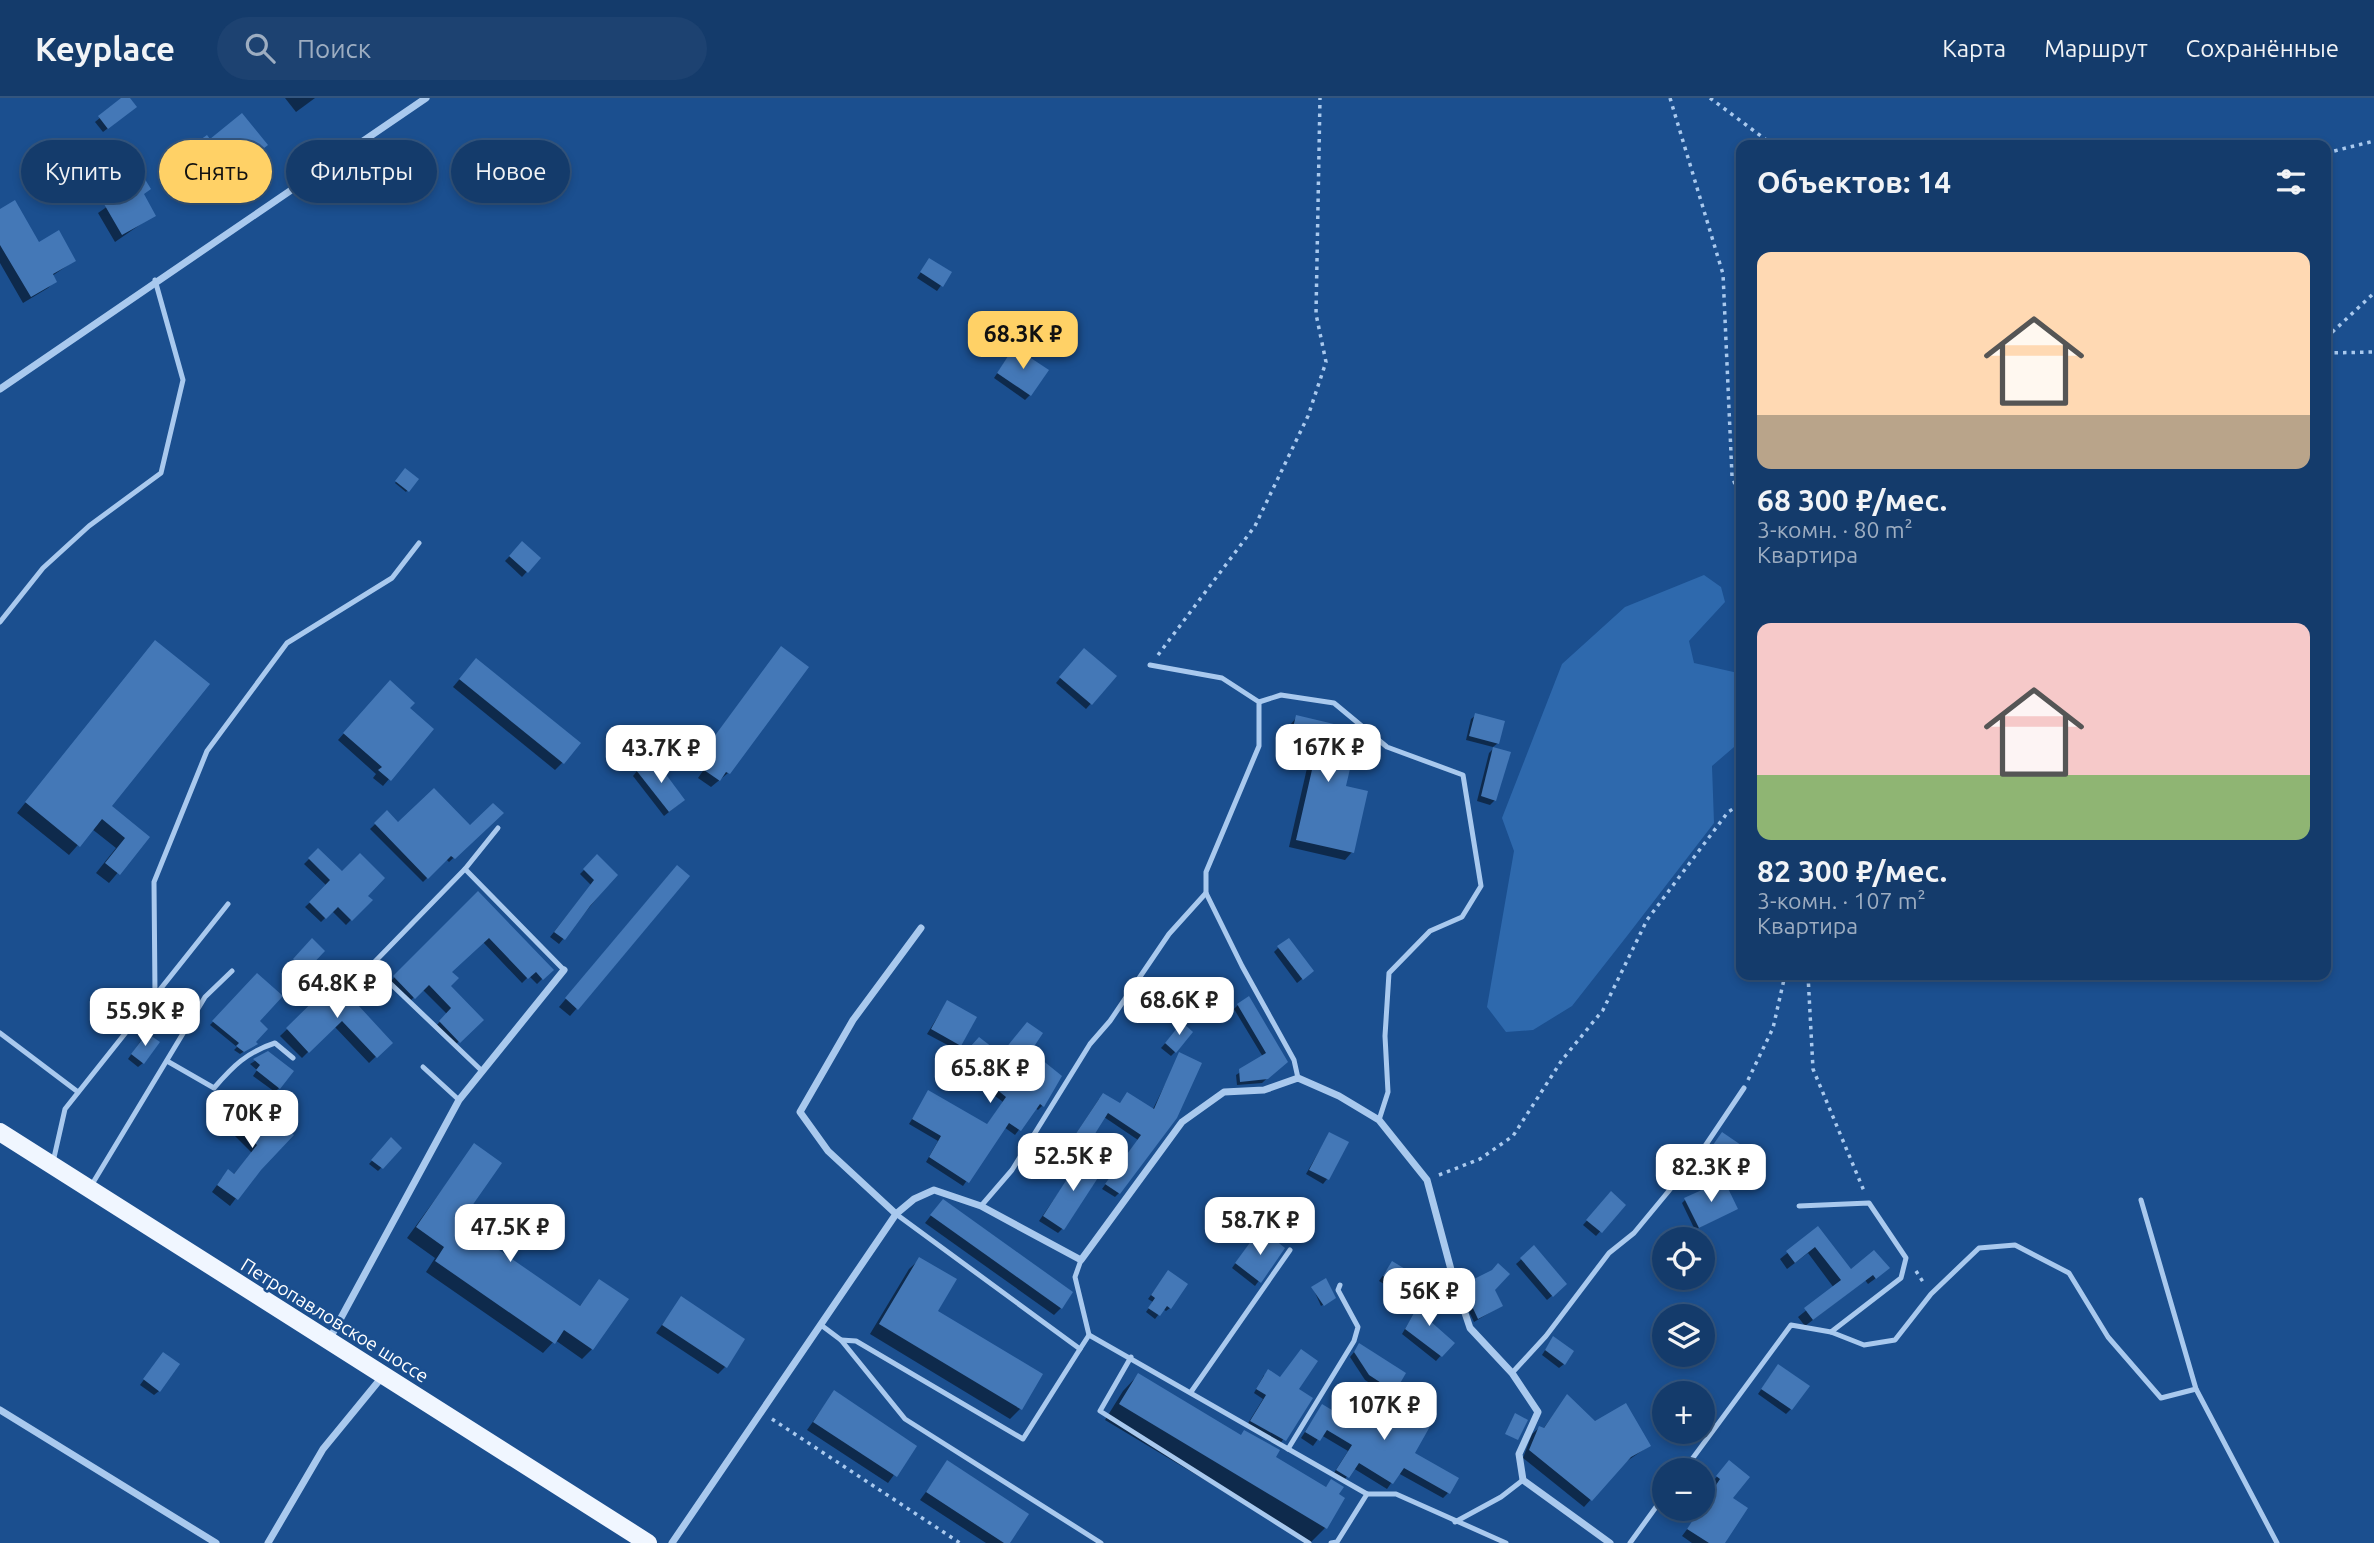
<!DOCTYPE html>
<html lang="ru">
<head>
<meta charset="utf-8">
<style>
  :root { --surface:#143b6b; --page:#1d4271; --text:#f1f3f6; --muted:#9dadc1; --line:#33557e; --accent:#ffd166 }
  body { margin:0; font-family:Ubuntu,sans-serif; background:var(--page); color:var(--text); height:100vh; display:flex; flex-direction:column; font-size:26px; white-space:nowrap }
  * { box-sizing:border-box; margin:0 }
  p { font-size:23px; color:var(--muted) }
  .icon { flex:none; width:38px; height:38px; fill:none; stroke:currentColor; stroke-width:2; stroke-linecap:round; stroke-linejoin:round }
  .map { position:relative; flex:1; overflow:hidden }
  .drawer { position:absolute; left:1736px; top:42px; width:595px; height:840px; display:flex; flex-direction:column; background:var(--surface); border-radius:14px; box-shadow:0 4px 10px #0003,0 0 0 2px var(--line) }
  .drawer>* { flex:none }
  .guide { position:absolute; left:21px; top:42px; width:665px; height:63px; display:flex; gap:14px }
  .fabs { position:absolute; left:1652px; top:1129px; display:grid; gap:14px }
  .fabs a { display:grid; place-items:center; width:63px; height:63px; border-radius:50%; background:var(--surface); box-shadow:0 4px 10px #0003,0 0 0 2px var(--line); font-size:35px }
  .price { position:absolute; translate:-50% -60px; padding:0 16px; border-radius:14px; background:#fff; color:#222; font-size:23px; line-height:46px; filter:drop-shadow(0 2px 4px #0008) }
  .price::after { content:''; position:absolute; left:50%; top:42px; width:21px; height:16px; margin-left:-10px; background:inherit; clip-path:polygon(0 0,100% 0,50% 100%) }
  .price.on { background:var(--accent); color:#111 }
  ul { padding:0; list-style:none }
  li { display:grid; align-content:center; gap:14px; height:371px; padding:0 21px }
  li span { display:grid; place-items:center; height:217px; border-radius:14px; color:#555 }
  li>.icon { margin-inline-start:auto }
  span .icon { width:126px; height:126px; fill:#fffc; stroke-width:1 }
  li b { font-size:30px }
  h2 { display:flex; justify-content:space-between; align-items:center; height:84px; padding:0 21px; font-size:30px }
  .pill { padding:0 24px; border-radius:32px; background:var(--surface); box-shadow:0 4px 10px #0003,0 0 0 2px var(--line); font-size:24px; line-height:63px }
  .pill.on { background:var(--accent); color:#111 }
  header { display:flex; align-items:center; gap:42px; box-sizing:border-box; height:98px; padding:0 35px; background:var(--surface); border-bottom:2px solid var(--line) }
  header strong { font-size:33px }
  nav { display:flex; gap:38px; margin-inline-start:auto; font-size:24px }
  .search { width:490px; height:63px; background:var(--page); display:flex; align-items:center; gap:18px; box-sizing:border-box; padding:0 24px; border-radius:38px; color:var(--muted); font-size:26px }
  .map>svg:first-child { display:block }
  .green { fill:#2e69ad }
  .shadow { fill:#0007 }
  .building { fill:#4478b7 }
  .lines { fill:none; stroke-linecap:round; stroke-linejoin:round }
  .path { stroke:#a9c9ee; stroke-width:3.5; stroke-dasharray:3.5 5; stroke-linecap:butt }
  .lane { stroke:#a9c9ee; stroke-width:5 }
  .street { stroke:#a9c9ee; stroke-width:7 }
  .primary { stroke:#f0f6ff; stroke-width:18 }
  .labels { text-anchor:middle; dominant-baseline:central; stroke-width:5; stroke-linejoin:round; paint-order:stroke }
  .street-label { font-size:19px; fill:#fff; stroke:#1b4f8f }
</style>
</head>
<body>
<header>
<strong>Keyplace</strong>
<div class="search"><svg class="icon" aria-label="search" viewBox="0 0 24 24"><circle cx="10" cy="10" r="6"/><path d="M15 15l6 6"/></svg>Поиск</div>
<nav><a>Карта</a><a>Маршрут</a><a>Сохранённые</a></nav>
</header>
<div class="map">
<svg width="2374" height="1445" viewBox="0 0 2374 1445">
  <rect width="100%" height="100%" fill="#1b4f8f"/>
  <!-- green -->
  <polygon class="green" points="1704,477 1721,489 1725,504 1689,543 1694,565 1738,575 1741,580 1741,643 1712,668 1714,725 1627,838 1572,908 1533,932 1506,934 1487,909 1514,753 1502,720 1562,566 1625,509"/>
  <!-- shadow -->
  <g class="shadow">
    <polygon points="124,0 128,0 130,13 103,34 95,24"/>
    <polygon points="285,0 315,0 296,14"/>
    <polygon points="210,43 261,51 215,87 190,53"/>
    <polygon points="108,59 143,97 154,117 115,144 98,115 121,99 101,67"/>
    <polygon points="0,113 39,146 74,163 52,178 55,183 48,190 23,205 0,165"/>
    <polygon points="929,162 950,175 937,193 917,180"/>
    <polygon points="1010,256 1030,297 1025,302 994,280"/>
    <polygon points="405,373 416,381 406,394 395,385"/>
    <polygon points="522,445 539,460 522,479 505,463"/>
    <polygon points="155,544 110,709 148,739 109,785 96,775 116,750 92,731 69,757 17,715"/>
    <polygon points="781,550 728,675 711,689 698,680 705,670 696,663"/>
    <polygon points="1080,556 1115,578 1086,611 1056,585"/>
    <polygon points="469,570 563,664 555,672 453,589"/>
    <polygon points="383,591 408,610 389,681 383,688 373,680 376,676 338,642"/>
    <polygon points="1476,617 1498,645 1493,649 1466,642 1471,621"/>
    <polygon points="1297,619 1344,689 1352,754 1345,762 1289,749 1307,670 1281,664 1290,627"/>
    <polygon points="1493,651 1495,702 1490,707 1477,703 1489,655"/>
    <polygon points="637,673 679,706 664,718 633,678"/>
    <polygon points="387,715 398,727 470,730 501,715 449,764 446,761 423,784 370,731"/>
    <polygon points="318,752 370,802 346,827 332,813 321,824 305,809 327,788 304,766"/>
    <polygon points="597,759 616,777 559,846 550,839 591,787 580,776"/>
    <polygon points="670,776 577,910 570,918 559,909"/>
    <polygon points="478,795 551,872 537,886 529,878 522,885 483,844 450,874 448,888 481,922 454,948 435,929 447,916 422,891 408,905 389,885"/>
    <polygon points="312,843 322,853 300,877 289,867"/>
    <polygon points="1278,850 1307,877 1297,885 1274,854"/>
    <polygon points="258,877 257,923 253,944 256,946 240,956 234,952 237,949 210,927"/>
    <polygon points="338,882 355,907 390,945 369,965 334,928 302,960 280,938"/>
    <polygon points="947,904 959,947 955,951 927,936"/>
    <polygon points="1238,907 1285,964 1262,985 1237,987 1236,977 1263,959 1234,911"/>
    <polygon points="1178,931 1175,954 1171,958 1161,950"/>
    <polygon points="142,941 143,965 138,969 128,961"/>
    <polygon points="974,946 1001,958 1028,953 1042,1008 1038,1012 1035,1010 1015,1037 1004,1029 963,1088 926,1064 938,1043 909,1026 929,994 986,1028 1003,1004 982,988 992,975 967,955"/>
    <polygon points="268,955 279,990 275,994 253,978 257,972 250,966"/>
    <polygon points="1180,956 1119,1095 1115,1099 1102,1091 1138,1042 1104,1019 1075,1061 1064,1054 1099,1001 1119,1007 1127,996 1152,1013"/>
    <polygon points="230,1001 267,1040 259,1070 230,1108 212,1094 222,1080 233,1077 252,1055 214,1017"/>
    <polygon points="1329,1036 1327,1081 1323,1086 1306,1076"/>
    <polygon points="1718,1041 1738,1048 1719,1074 1703,1063"/>
    <polygon points="391,1042 400,1050 378,1073 369,1066"/>
    <polygon points="474,1048 458,1126 579,1209 600,1183 592,1251 582,1261 555,1242 543,1255 426,1174 435,1160 407,1140"/>
    <polygon points="1082,1061 1062,1131 1058,1135 1039,1123"/>
    <polygon points="1607,1100 1624,1107 1596,1138 1583,1127"/>
    <polygon points="1685,1102 1736,1111 1695,1132 1682,1105"/>
    <polygon points="936,1111 1061,1210 1054,1217 925,1125"/>
    <polygon points="1818,1130 1851,1174 1880,1177 1868,1186 1865,1182 1805,1228 1798,1219 1834,1190 1808,1155 1787,1171 1780,1161"/>
    <polygon points="1250,1145 1283,1150 1255,1188 1232,1170"/>
    <polygon points="1534,1150 1560,1191 1547,1202 1516,1166"/>
    <polygon points="920,1161 936,1213 1041,1277 1020,1311 1010,1321 870,1236 909,1171"/>
    <polygon points="1392,1165 1405,1191 1401,1196 1379,1183"/>
    <polygon points="1165,1178 1170,1210 1166,1213 1163,1211 1155,1221 1146,1214 1153,1204 1148,1201"/>
    <polygon points="1463,1189 1493,1192 1501,1208 1474,1224 1459,1193"/>
    <polygon points="1313,1190 1332,1201 1321,1208"/>
    <polygon points="1424,1199 1427,1223 1452,1245 1436,1263 1402,1236"/>
    <polygon points="681,1201 725,1269 718,1276 656,1235"/>
    <polygon points="1553,1240 1564,1266 1559,1270 1542,1257"/>
    <polygon points="1359,1248 1394,1293 1389,1297 1365,1282 1350,1259"/>
    <polygon points="159,1261 159,1293 154,1297 140,1287"/>
    <polygon points="1774,1273 1791,1311 1786,1316 1758,1296"/>
    <polygon points="1138,1277 1325,1390 1331,1384 1325,1430 1310,1445 1105,1322 1123,1293"/>
    <polygon points="1264,1277 1310,1301 1280,1346 1247,1327 1263,1301 1254,1295"/>
    <polygon points="834,1294 915,1348 888,1385 807,1332"/>
    <polygon points="1401,1298 1413,1356 1448,1395 1443,1400 1398,1375 1387,1391 1353,1370 1343,1384 1332,1378 1348,1353 1321,1337 1313,1348 1301,1340 1322,1308 1344,1322 1353,1309 1382,1327"/>
    <polygon points="1567,1298 1594,1325 1649,1348 1624,1365 1584,1409 1523,1360 1532,1336 1539,1330 1543,1331"/>
    <polygon points="948,1364 1007,1445 986,1445 920,1402"/>
    <polygon points="1723,1371 1723,1445 1692,1445 1682,1438 1703,1410 1714,1389 1711,1386"/>
  </g>
  <!-- building -->
  <g class="building">
    <polygon points="121,0 130,0 137,9 108,31 98,18"/>
    <polygon points="242,15 268,47 221,84 193,47 207,37 210,41"/>
    <polygon points="124,47 151,91 144,96 156,118 122,137 104,106 129,92 107,58"/>
    <polygon points="15,102 39,144 59,132 76,163 53,176 57,184 31,199 0,147 0,111"/>
    <polygon points="929,160 952,174 943,189 920,174"/>
    <polygon points="1014,249 1049,272 1031,298 997,275"/>
    <polygon points="405,370 419,381 409,394 395,383"/>
    <polygon points="522,443 541,460 528,475 509,458"/>
    <polygon points="155,542 210,586 112,708 150,739 120,777 105,765 125,740 102,721 80,749 25,704"/>
    <polygon points="781,548 809,569 730,676 726,674 720,683 704,672 711,662 702,655"/>
    <polygon points="1084,550 1117,578 1092,607 1059,579"/>
    <polygon points="476,560 581,645 564,666 459,581"/>
    <polygon points="390,582 415,605 410,610 434,631 391,683 378,672 382,669 343,635"/>
    <polygon points="1475,615 1505,623 1499,646 1469,638"/>
    <polygon points="1296,617 1359,632 1346,688 1368,693 1354,755 1296,742 1314,663 1287,656"/>
    <polygon points="1493,649 1511,654 1496,703 1481,698"/>
    <polygon points="653,659 685,702 669,714 636,672"/>
    <polygon points="434,690 470,727 493,705 504,715 455,761 451,758 428,781 374,725 387,712 398,724"/>
    <polygon points="318,750 342,773 360,755 385,780 368,798 373,802 352,823 338,809 326,821 309,804 330,782 308,760"/>
    <polygon points="597,756 618,777 590,808 565,842 554,834 594,782 583,771"/>
    <polygon points="677,767 690,778 578,912 565,900"/>
    <polygon points="478,793 554,872 543,882 536,874 528,881 489,840 452,874 459,880 451,888 484,922 460,945 439,923 451,910 429,887 415,901 393,878"/>
    <polygon points="312,840 325,853 306,873 293,861"/>
    <polygon points="1289,840 1314,873 1303,882 1277,848"/>
    <polygon points="257,875 283,898 260,923 268,931 256,944 258,946 244,954 236,948 239,945 212,923"/>
    <polygon points="338,879 362,904 358,907 393,945 377,960 342,923 309,955 286,930"/>
    <polygon points="1249,898 1288,964 1268,981 1240,984 1239,971 1266,955 1237,906"/>
    <polygon points="947,902 977,919 961,948 931,931"/>
    <polygon points="1027,924 1043,935 1031,953 1062,978 1044,1009 1040,1006 1021,1033 1009,1025 969,1085 929,1059 941,1038 912,1021 928,992 987,1026 1006,999 985,982 995,970 970,949 979,939 1001,956"/>
    <polygon points="1182,924 1193,934 1176,955 1165,945"/>
    <polygon points="147,935 160,944 144,966 131,956"/>
    <polygon points="268,953 294,973 280,991 256,972 260,967 253,961"/>
    <polygon points="1179,954 1202,965 1177,1020 1120,1096 1105,1086 1141,1037 1108,1015 1081,1058 1067,1049 1103,995 1120,1005 1127,994 1154,1011"/>
    <polygon points="230,999 267,1038 280,1024 294,1037 261,1072 238,1102 217,1087 228,1071 234,1076 257,1047 220,1009"/>
    <polygon points="1329,1034 1349,1044 1329,1082 1309,1072"/>
    <polygon points="1722,1034 1741,1047 1725,1070 1706,1057"/>
    <polygon points="391,1039 402,1050 383,1071 371,1062"/>
    <polygon points="474,1045 502,1065 460,1125 580,1208 599,1181 629,1201 593,1252 564,1232 555,1246 435,1163 444,1149 416,1129"/>
    <polygon points="1082,1058 1103,1072 1064,1132 1043,1118"/>
    <polygon points="1724,1082 1738,1111 1699,1130 1684,1100"/>
    <polygon points="1611,1093 1626,1107 1602,1135 1586,1122"/>
    <polygon points="943,1101 1073,1194 1062,1211 930,1117"/>
    <polygon points="1818,1128 1851,1171 1874,1152 1890,1170 1876,1181 1873,1177 1813,1222 1804,1210 1841,1182 1815,1149 1795,1165 1786,1153"/>
    <polygon points="1269,1137 1285,1150 1261,1185 1235,1165 1254,1139 1262,1145"/>
    <polygon points="1534,1147 1567,1186 1553,1199 1520,1160"/>
    <polygon points="919,1159 957,1181 938,1213 1043,1276 1022,1312 879,1226"/>
    <polygon points="1392,1163 1415,1177 1406,1192 1383,1178"/>
    <polygon points="1498,1165 1510,1176 1495,1192 1503,1208 1478,1221 1462,1187 1492,1172"/>
    <polygon points="1168,1172 1188,1186 1171,1211 1167,1208 1160,1218 1148,1210 1155,1200 1151,1197"/>
    <polygon points="1326,1180 1336,1200 1324,1208 1311,1189"/>
    <polygon points="1424,1197 1439,1206 1429,1222 1455,1245 1442,1259 1405,1231"/>
    <polygon points="681,1198 745,1241 727,1270 662,1227"/>
    <polygon points="1553,1238 1574,1253 1565,1267 1545,1252"/>
    <polygon points="1359,1245 1406,1275 1395,1294 1369,1277 1354,1254"/>
    <polygon points="1301,1251 1318,1263 1299,1291 1313,1300 1286,1343 1250,1323 1266,1297 1256,1291 1268,1271 1280,1279"/>
    <polygon points="163,1254 180,1266 160,1294 143,1281"/>
    <polygon points="1778,1266 1810,1288 1792,1312 1761,1291"/>
    <polygon points="1138,1275 1241,1337 1244,1332 1280,1352 1276,1359 1326,1389 1331,1381 1344,1389 1339,1396 1345,1400 1327,1431 1119,1306"/>
    <polygon points="834,1292 917,1348 897,1379 813,1324"/>
    <polygon points="1400,1296 1437,1316 1415,1355 1459,1380 1450,1396 1404,1370 1393,1386 1359,1365 1349,1380 1336,1372 1352,1347 1327,1332 1320,1343 1305,1334 1322,1306 1345,1320 1353,1307 1384,1326"/>
    <polygon points="1567,1296 1595,1323 1626,1305 1651,1348 1631,1359 1592,1403 1529,1352 1539,1328 1544,1330"/>
    <polygon points="1515,1315 1528,1322 1518,1342 1505,1336"/>
    <polygon points="947,1362 1029,1416 1010,1445 1004,1445 926,1394"/>
    <polygon points="1729,1362 1750,1379 1733,1400 1748,1410 1725,1445 1709,1445 1687,1431 1720,1381 1716,1378"/>
  </g>
  <g class="lines">
    <!-- path -->
    <g class="path">
      <polyline points="1670,0 1723,176 1732,378 1741,403"/>
      <polyline points="1710,0 1773,47"/>
      <polyline points="2326,55 2374,43"/>
      <polyline points="2326,240 2374,195"/>
      <polyline points="2326,255 2374,254"/>
      <polyline points="1158,557 1255,428 1308,318 1326,264 1316,216 1320,0"/>
      <polyline points="1808,877 1813,971 1864,1093"/>
      <polyline points="1748,982 1773,930 1785,877"/>
      <polyline points="1439,1077 1480,1061 1513,1038 1562,962 1603,912 1647,822 1728,714 1741,706"/>
      <polyline points="1916,1173 1925,1187"/>
      <polyline points="772,1321 960,1445"/>
    </g>
    <!-- lane -->
    <g class="lane">
      <polyline points="0,524 43,470 89,428 161,375 183,282 155,182"/>
      <polyline points="1150,567 1222,580 1259,604 1259,648 1206,774 1206,795 1242,868 1294,962 1298,980"/>
      <polyline points="1259,604 1281,597 1334,605 1387,649 1463,677 1481,788 1462,819 1430,833 1389,875 1385,938 1388,994 1379,1022"/>
      <polyline points="465,771 564,872"/>
      <polyline points="371,867 482,973"/>
      <polyline points="358,881 465,771 498,730"/>
      <polyline points="155,896 154,784 207,653 287,545 392,480 419,445"/>
      <polyline points="0,935 78,994"/>
      <path d="M167 963 214 990C233 968 247 954 275 945L293 960"/>
      <polyline points="423,969 459,1002"/>
      <polyline points="53,1064 65,1011 228,806"/>
      <polyline points="91,1088 205,899 232,873"/>
      <polyline points="2141,1102 2196,1291 2277,1445"/>
      <polyline points="981,1108 1012,1072 1090,946 1110,923 1169,836 1206,795"/>
      <polyline points="821,1227 841,1242 905,1321 1101,1445"/>
      <polyline points="1831,1234 1864,1247 1895,1242 1931,1196 1979,1150 2015,1147 2069,1175 2108,1239 2161,1300 2196,1291"/>
      <polyline points="1089,1237 1367,1396 1337,1444 1331,1445"/>
      <polyline points="841,1242 856,1243 1023,1341 1080,1251 896,1116"/>
      <polyline points="1080,1251 1089,1237 1075,1179 1081,1162"/>
      <polyline points="1131,1259 1100,1313 1309,1445"/>
      <polyline points="1512,1275 1546,1238 1609,1155 1634,1135 1701,1054 1744,990"/>
      <polyline points="1191,1294 1290,1152"/>
      <polyline points="1288,1351 1354,1243 1358,1229 1338,1192 1340,1187"/>
      <polyline points="1684,1372 1791,1227 1831,1234 1901,1180 1906,1160 1869,1105 1799,1108"/>
      <polyline points="1367,1396 1396,1396 1506,1445"/>
      <polyline points="1455,1424 1501,1399 1523,1382"/>
      <polyline points="1630,1445 1664,1398"/>
    </g>
    <!-- street -->
    <g class="street">
      <polyline points="0,291 426,0"/>
      <polyline points="896,1116 828,1053 800,1014 853,922 921,830"/>
      <polyline points="329,1242 459,1002 564,872"/>
      <polyline points="0,1312 216,1445"/>
      <polyline points="268,1445 323,1351 382,1279"/>
      <polyline points="672,1445 896,1116 914,1101 934,1092 981,1108 1081,1162 1182,1024 1224,994 1264,992 1298,980 1339,998 1379,1022 1427,1082 1453,1179 1470,1230 1512,1275 1538,1314 1519,1356 1523,1382 1610,1445"/>
    </g>
    <!-- primary -->
    <polyline class="primary" points="0,1034 648,1445"/>
  </g>
  <g class="labels">
    <!-- street labels -->
    <g class="street-label">
      <text transform="translate(335 1222) rotate(32)">Петропавловское шоссе</text>
    </g>
  </g>
</svg>
<div class="fabs">
<a><svg class="icon" aria-label="locate" viewBox="0 0 24 24"><circle cx="12" cy="12" r="6"/><path d="M12 2v4M12 18v4M2 12h4M18 12h4"/></svg></a>
<a><svg class="icon" aria-label="layers" viewBox="0 0 24 24"><path d="M12 4l9 5-9 5-9-5zM3 14l9 5 9-5"/></svg></a>
<a>+</a>
<a>−</a>
</div>
<b class="price on" style="left:1023px;top:273px">68.3K ₽</b>
<b class="price" style="left:1328px;top:686px">167K ₽</b>
<b class="price" style="left:661px;top:687px">43.7K ₽</b>
<b class="price" style="left:337px;top:922px">64.8K ₽</b>
<b class="price" style="left:1179px;top:939px">68.6K ₽</b>
<b class="price" style="left:145px;top:950px">55.9K ₽</b>
<b class="price" style="left:990px;top:1007px">65.8K ₽</b>
<b class="price" style="left:252px;top:1052px">70K ₽</b>
<b class="price" style="left:1073px;top:1095px">52.5K ₽</b>
<b class="price" style="left:1711px;top:1106px">82.3K ₽</b>
<b class="price" style="left:1260px;top:1159px">58.7K ₽</b>
<b class="price" style="left:510px;top:1166px">47.5K ₽</b>
<b class="price" style="left:1429px;top:1230px">56K ₽</b>
<b class="price" style="left:1384px;top:1344px">107K ₽</b>
<div class="guide">
<a class="pill">Купить</a>
<a class="pill on">Снять</a>
<a class="pill">Фильтры</a>
<a class="pill">Новое</a>
</div>
<section class="drawer">
<h2>Объектов: 14<svg class="icon" aria-label="filters" viewBox="0 0 24 24"><path d="M4 7h16M4 17h16"/><circle cx="9" cy="7" r="2"/><circle cx="15" cy="17" r="2"/></svg></h2>
<ul>
<li><span style="background:linear-gradient(#ffd9b3 75%,#b9a48a 0)"><svg class="icon" aria-label="home" viewBox="0 0 24 24"><path d="M3 11l9-7 9 7M6 9v11h12V9"/></svg></span><div><b>68 300 ₽/мес.</b><p>3-комн. · 80 m²</p><p>Квартира</p></div></li>
<li><span style="background:linear-gradient(#f6c9c9 70%,#8fb573 0)"><svg class="icon" aria-label="home" viewBox="0 0 24 24"><path d="M3 11l9-7 9 7M6 9v11h12V9"/></svg></span><div><b>82 300 ₽/мес.</b><p>3-комн. · 107 m²</p><p>Квартира</p></div></li>
</ul>
</section>
</div>
</body>
</html>
